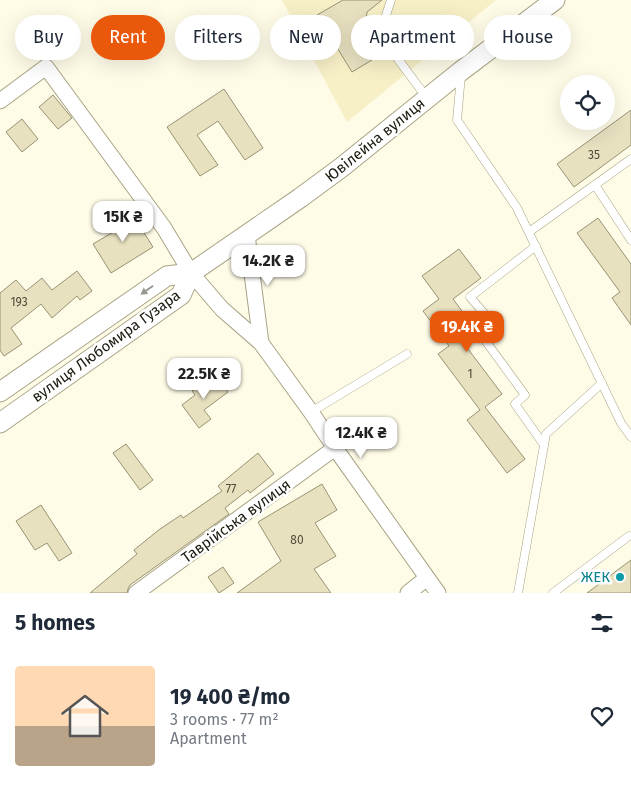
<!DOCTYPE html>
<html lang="en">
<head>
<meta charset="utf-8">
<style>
  :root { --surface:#fff; --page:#f2f2f3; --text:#1f2937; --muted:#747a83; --accent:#ea580c }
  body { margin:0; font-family:"Fira Sans",sans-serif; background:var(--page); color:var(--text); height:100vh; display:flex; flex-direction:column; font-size:19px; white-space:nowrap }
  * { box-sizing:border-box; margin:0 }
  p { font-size:16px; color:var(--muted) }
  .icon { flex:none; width:28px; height:28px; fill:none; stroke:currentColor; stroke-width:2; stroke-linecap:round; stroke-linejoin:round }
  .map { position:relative; height:593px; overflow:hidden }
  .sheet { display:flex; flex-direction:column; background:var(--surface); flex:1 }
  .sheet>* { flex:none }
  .top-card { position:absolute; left:15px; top:15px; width:601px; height:45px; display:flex; gap:10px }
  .tools { position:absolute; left:560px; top:75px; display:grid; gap:10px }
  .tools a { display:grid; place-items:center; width:55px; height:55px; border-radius:50%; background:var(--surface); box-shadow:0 5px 20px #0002; font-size:25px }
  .price { position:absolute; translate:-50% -42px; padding:0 11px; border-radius:10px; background:#fff; color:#222; font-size:16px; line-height:32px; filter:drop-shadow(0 1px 2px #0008) }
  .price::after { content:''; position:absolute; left:50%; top:30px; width:15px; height:11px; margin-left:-8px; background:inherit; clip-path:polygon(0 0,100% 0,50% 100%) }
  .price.selected { background:var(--accent); color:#fff }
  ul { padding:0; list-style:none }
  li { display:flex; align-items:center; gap:15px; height:125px; padding:0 15px }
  li span { display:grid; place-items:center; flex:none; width:140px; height:100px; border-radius:5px; color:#555 }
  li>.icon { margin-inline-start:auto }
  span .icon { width:60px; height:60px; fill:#fffc; stroke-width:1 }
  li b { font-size:21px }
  h2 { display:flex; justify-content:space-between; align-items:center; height:60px; padding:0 15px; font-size:21px }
  .chip { padding:0 18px; border-radius:22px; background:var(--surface); box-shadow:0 5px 20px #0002; font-size:18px; line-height:45px }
  .chip.selected { background:var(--accent); color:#fff }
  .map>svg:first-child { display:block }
  .built { fill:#f7f0c7 }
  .building { fill:#e7e1c0; stroke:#989374 }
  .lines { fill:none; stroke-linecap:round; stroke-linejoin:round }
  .service-casing { stroke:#a8a384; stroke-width:9 }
  .minor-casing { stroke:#a8a384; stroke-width:17 }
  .tertiary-casing { stroke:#a8a384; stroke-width:21 }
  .service { stroke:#fff; stroke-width:8 }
  .minor { stroke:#fff; stroke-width:15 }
  .tertiary { stroke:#fff; stroke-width:19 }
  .oneway { fill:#999893 }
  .culture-dot { fill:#0f9aa8; stroke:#fff; stroke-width:2 }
  .labels { text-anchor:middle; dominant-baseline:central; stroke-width:5; stroke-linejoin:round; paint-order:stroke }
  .number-label { font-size:12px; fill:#4f4c3a }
  .street-label { font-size:15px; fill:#1c1a0e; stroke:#fff }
  .culture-label { font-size:15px; fill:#0d838f; stroke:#fff; text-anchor:end }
</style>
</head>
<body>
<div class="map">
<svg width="631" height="593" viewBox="0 0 631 593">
  <rect width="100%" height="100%" fill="#fefbe7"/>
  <!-- built -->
  <polygon class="built" points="282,0 496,0 347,122"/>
  <!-- building -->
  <g class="building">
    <polygon points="343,0 382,0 367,12 366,20 353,28 372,60 352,72 317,15"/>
    <polygon points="224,89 263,148 245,160 218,121 197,135 218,165 200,176 167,127"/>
    <polygon points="53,95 72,118 58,129 39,107"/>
    <polygon points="631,110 631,145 574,187 557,164"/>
    <polygon points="22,119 38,139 22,152 6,132"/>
    <polygon points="129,209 153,247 111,273 93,244 120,228 114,218"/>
    <polygon points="598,218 631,264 631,325 612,298 620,292 577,233"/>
    <polygon points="459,249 481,278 453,299 476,330 462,341 502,394 485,407 525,459 507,473 467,420 480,410 438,354 449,346 423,311 439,299 422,276"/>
    <polygon points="77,271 92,291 80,300 77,296 52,318 41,304 11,328 22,344 4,356 0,350 0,293 16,280 26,291 42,278 52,290"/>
    <polygon points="215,375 228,392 204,410 211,419 199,428 182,405 195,395 192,391"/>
    <polygon points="126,444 153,480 140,490 113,453"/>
    <polygon points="258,453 274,474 250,493 248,490 225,508 229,514 130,585 128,589 127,593 90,593 137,554 134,550 160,529 181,515 183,518 222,491 218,486"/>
    <polygon points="322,484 337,510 315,523 336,556 314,569 331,593 237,593 281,561 258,522"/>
    <polygon points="41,505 72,553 59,561 47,543 35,550 16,521"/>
    <polygon points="631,560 631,593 587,593"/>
    <polygon points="223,567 234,583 219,593 208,577"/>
  </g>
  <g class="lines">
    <!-- service casing -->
    <g class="service-casing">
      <g id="service">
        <polyline points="391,0 383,24 389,47 427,98"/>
        <polyline points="461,75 457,120 517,208 621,423 631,437"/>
        <polyline points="595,185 631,240"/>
        <polyline points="529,232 631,159"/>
        <polyline points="536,246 470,297 495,326 482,336 525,395 515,404 544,445"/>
        <polyline points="311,412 407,354"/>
        <polyline points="518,593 546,434 602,383"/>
        <polyline points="553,593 629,536"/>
      </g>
    </g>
    <!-- minor casing -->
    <g class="minor-casing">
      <g id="minor">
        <polyline points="0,101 46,67 164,228 191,273 222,309 261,343 311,412 335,448 438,593"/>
        <polyline points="247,235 261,343"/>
        <polyline points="136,593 335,448"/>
        <polyline points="408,593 427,578"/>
      </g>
    </g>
    <!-- tertiary casing -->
    <g class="tertiary-casing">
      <g id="tertiary">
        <polyline points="0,392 167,276 191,273 300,198 342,167 461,71 555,0"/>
        <polyline points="0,423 181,295 191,273"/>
      </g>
    </g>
    <!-- service -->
    <use href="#service" class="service"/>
    <!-- minor -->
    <use href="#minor" class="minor"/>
    <!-- tertiary -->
    <use href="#tertiary" class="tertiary"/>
  </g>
  <!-- one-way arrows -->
  <defs><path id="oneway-solid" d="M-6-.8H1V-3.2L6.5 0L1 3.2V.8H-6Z" transform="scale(1.25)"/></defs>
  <use class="oneway" href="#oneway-solid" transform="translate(147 290) rotate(145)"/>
  <!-- markers -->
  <circle class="culture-dot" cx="620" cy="577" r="5"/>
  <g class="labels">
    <!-- number labels -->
    <g class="number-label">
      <text x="594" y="155">35</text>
      <text x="19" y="302">193</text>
      <text x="470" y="374">1</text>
      <text x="231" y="489">77</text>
      <text x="297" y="540">80</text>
    </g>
    <!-- street labels -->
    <g class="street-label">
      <text transform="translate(375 140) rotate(-39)">Ювілейна вулиця</text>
      <text transform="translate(106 346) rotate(-36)">вулиця Любомира Гузара</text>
      <text transform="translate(236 521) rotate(-36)">Таврійська вулиця</text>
    </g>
    <!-- culture labels -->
    <g class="culture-label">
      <text x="610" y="577">ЖЕК</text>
    </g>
  </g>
</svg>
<div class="tools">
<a><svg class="icon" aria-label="locate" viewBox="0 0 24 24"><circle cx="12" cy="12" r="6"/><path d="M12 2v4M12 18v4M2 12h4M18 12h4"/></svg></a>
</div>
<b class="price" style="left:123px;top:243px">15K ₴</b>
<b class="price" style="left:268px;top:287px">14.2K ₴</b>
<b class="price selected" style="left:467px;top:353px">19.4K ₴</b>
<b class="price" style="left:204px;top:400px">22.5K ₴</b>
<b class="price" style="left:361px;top:459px">12.4K ₴</b>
<div class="top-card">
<a class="chip">Buy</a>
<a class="chip selected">Rent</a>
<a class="chip">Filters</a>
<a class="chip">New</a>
<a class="chip">Apartment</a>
<a class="chip">House</a>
</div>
</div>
<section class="sheet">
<h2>5 homes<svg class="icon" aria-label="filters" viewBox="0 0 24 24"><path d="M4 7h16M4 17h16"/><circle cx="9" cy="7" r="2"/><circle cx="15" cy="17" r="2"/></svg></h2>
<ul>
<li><span style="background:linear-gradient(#ffd9b3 60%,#b9a48a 0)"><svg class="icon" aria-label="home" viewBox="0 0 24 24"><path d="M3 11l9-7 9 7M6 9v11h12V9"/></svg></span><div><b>19 400 ₴/mo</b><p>3 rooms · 77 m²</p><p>Apartment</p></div><svg class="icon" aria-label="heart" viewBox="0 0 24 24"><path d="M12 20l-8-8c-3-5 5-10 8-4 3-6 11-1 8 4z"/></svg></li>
</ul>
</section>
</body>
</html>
